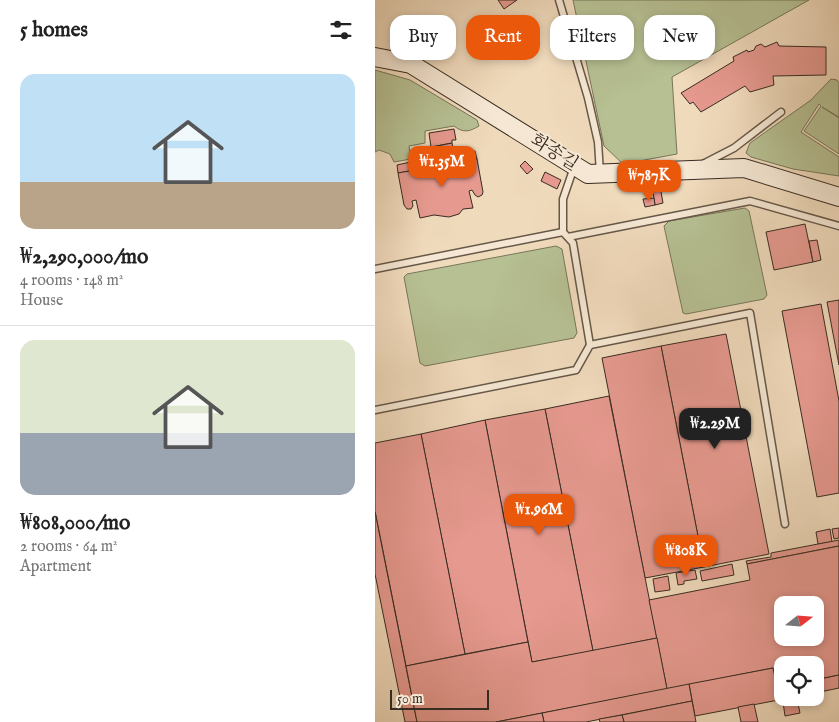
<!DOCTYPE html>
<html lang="en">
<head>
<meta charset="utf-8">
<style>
  :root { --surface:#fff; --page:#f6f6f6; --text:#222; --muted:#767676; --line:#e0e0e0; --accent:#ea580c }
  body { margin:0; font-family:"IM FELL English","Noto Serif KR",serif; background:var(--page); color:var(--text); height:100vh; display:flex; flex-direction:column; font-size:19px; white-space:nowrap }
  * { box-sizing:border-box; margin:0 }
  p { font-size:16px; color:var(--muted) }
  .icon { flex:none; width:28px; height:28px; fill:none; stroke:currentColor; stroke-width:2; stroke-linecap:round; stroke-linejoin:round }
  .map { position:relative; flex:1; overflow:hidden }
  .sheet { display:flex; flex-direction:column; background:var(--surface); width:375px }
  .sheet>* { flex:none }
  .top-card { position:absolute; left:15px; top:15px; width:374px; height:45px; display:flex; gap:10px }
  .needle { width:32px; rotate:73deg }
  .buttons { position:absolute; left:399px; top:596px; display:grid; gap:10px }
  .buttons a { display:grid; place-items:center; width:50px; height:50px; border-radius:10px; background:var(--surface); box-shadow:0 2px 8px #0003; font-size:25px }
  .scale { position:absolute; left:15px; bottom:12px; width:99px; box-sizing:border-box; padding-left:5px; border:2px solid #382c22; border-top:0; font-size:14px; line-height:18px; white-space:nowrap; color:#382c22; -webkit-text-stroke:4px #f5e7d3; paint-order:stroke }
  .price { position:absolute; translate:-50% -42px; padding:0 11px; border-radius:10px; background:var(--accent); color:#fff; font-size:16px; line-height:32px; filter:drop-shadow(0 1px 2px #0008) }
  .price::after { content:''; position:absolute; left:50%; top:30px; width:15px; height:11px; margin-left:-8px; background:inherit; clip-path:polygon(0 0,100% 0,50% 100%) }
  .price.on { background:#222; color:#fff }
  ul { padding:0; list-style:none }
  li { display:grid; align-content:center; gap:10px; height:265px; padding:0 20px }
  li+li { border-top:1px solid var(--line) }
  li span { display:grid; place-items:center; height:155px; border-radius:15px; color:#555 }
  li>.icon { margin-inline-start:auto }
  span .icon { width:90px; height:90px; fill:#fffc; stroke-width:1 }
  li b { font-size:21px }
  h2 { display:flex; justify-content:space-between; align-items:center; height:60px; padding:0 20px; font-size:21px }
  .tag { padding:0 18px; border-radius:15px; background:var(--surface); box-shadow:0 2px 8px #0003; font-size:18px; line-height:45px }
  .tag.on { background:var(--accent); color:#fff }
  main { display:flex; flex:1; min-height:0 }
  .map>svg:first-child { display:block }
  .green { fill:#b6c093; stroke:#77765a }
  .building { fill:#e6998f; stroke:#382c22; fill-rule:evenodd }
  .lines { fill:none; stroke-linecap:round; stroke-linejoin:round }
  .lane-casing { stroke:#665848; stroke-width:9 }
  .secondary-casing { stroke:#382c22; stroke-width:20 }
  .lane { stroke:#f5e7d3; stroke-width:6 }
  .secondary { stroke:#f5e7d3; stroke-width:18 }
  .labels { text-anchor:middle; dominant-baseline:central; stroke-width:4.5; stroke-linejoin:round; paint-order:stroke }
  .street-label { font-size:18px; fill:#382c22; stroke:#f5e7d3 }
</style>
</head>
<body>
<main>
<section class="sheet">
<h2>5 homes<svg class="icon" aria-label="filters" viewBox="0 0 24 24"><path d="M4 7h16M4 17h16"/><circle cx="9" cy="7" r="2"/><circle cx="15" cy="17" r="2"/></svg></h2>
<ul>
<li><span style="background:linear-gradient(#bfe0f5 70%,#b9a48a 0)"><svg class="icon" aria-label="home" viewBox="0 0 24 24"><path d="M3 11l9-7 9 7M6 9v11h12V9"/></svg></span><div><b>₩2,290,000/mo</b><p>4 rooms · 148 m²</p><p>House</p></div></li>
<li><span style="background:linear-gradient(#dfe7d0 60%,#9aa5b1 0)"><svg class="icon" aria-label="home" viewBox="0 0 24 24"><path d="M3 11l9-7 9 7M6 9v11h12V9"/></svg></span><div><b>₩808,000/mo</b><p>2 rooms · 64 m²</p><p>Apartment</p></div></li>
</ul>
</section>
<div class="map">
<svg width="464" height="722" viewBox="0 0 464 722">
  <rect width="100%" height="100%" fill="#f0dabc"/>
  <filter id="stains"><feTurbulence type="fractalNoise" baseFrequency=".004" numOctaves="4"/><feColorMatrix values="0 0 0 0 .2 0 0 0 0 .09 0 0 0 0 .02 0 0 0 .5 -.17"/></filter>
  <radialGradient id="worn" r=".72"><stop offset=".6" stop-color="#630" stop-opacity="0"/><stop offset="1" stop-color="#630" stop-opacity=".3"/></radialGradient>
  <!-- green -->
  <g class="green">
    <polygon points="198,0 434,0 297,77 302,154 248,164 229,146"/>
    <path d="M0 70 35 80 102 120 104 126C94 132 88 133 79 126L50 131V143L34 146 36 159 19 162 15 154 4 150 0 152Z"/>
    <polygon points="456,79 462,80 464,83 464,117 447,107 464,118 464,154 429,131 446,106 444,104 426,132 464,157 464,176 418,169 376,157 371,153 375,143 436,100"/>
    <polygon points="370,208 374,211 392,295 389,299 311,314 308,313 289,226 294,221"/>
    <polygon points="181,246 187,249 202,333 199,338 50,366 45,363 29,277 32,274"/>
  </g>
  <!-- building -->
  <g class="building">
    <polygon points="123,0 142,0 129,9"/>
    <polygon points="402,42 404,46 451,47 451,75 398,76 399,85 375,92 370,86 326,112 318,102 315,104 306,93 359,61 358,57 372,50 373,52 379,50 381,46 386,44 390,47"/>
    <polygon points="79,129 81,140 77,140 77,143 56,147 54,133"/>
    <polygon points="77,143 79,155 100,151 102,159 23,173 22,165 40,161 38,151"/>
    <polygon points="102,159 108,192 107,195 103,197 100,195 97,190 94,191 98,208 88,209 84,214 74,217 59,215 45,218 41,200 37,201 38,206 36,209 32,209 29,205 23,173"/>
    <polygon points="150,161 158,169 152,174 145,166"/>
    <polygon points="170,172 186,180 182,189 166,181"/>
    <polygon points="285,186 288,203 280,205 277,187"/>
    <polygon points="279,198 280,205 270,207 268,199"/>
    <polygon points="430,224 438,262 399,270 391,232"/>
    <polygon points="442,240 446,260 438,262 434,241"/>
    <polygon points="464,300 464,365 452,302"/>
    <polygon points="446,304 464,401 464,493 442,497 407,311"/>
    <polygon points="351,334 394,554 329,567 286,346"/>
    <polygon points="286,346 329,567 270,578 227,358"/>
    <polygon points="234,396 282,638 218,651 170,409"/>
    <polygon points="170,409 218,651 157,662 110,420"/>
    <polygon points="110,420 153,642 90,654 46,434"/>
    <polygon points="46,434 90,654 31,666 0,511 0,443"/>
    <polygon points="0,512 42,722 30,722 0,574"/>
    <polygon points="464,528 464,538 459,539 457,529"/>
    <polygon points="455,529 457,542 443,544 441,532"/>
    <polygon points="464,540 464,546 372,564 371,561 396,557 396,553"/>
    <path d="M464 546V675L440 680V665H408V686L402 687 398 668 292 689 274 600 375 580 372 564ZM408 605H440V638H408Z"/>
    <polygon points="357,564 359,575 327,581 325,571"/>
    <polygon points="320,570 322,579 309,581 309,584 303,585 301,573"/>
    <polygon points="293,576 295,590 280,592 278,579"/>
    <polygon points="282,638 292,689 121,722 42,722 31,666 153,642 157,662"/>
    <polygon points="398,668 402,687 408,686 408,698 414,698 320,716 314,684"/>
    <polygon points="464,675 464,688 440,693 440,680"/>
    <polygon points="314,684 317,701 211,722 169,722 167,713"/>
    <polygon points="422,699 425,713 410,716 408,702"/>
    <polygon points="317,701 321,722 249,722 247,715"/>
    <polygon points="379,704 383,722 366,722 363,707"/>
    <polygon points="167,713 169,722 121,722"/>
    <polygon points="247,715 249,722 225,722 224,719"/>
  </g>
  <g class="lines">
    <!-- lane casing -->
    <g class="lane-casing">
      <g id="lane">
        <polyline points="184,0 213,98 223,142 225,173"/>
        <polyline points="328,164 359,148 406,112"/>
        <polyline points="199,167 188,199 188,232 198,243 215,345"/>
        <polyline points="193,237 375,201 464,226"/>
        <polyline points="0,269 188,232"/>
        <polyline points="0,410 201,370 215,345 375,313 410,524"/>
      </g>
    </g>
    <!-- secondary casing -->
    <g class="secondary-casing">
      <polyline id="secondary" points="0,57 36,64 213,174 369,168 464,197"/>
    </g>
    <!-- lane -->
    <use href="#lane" class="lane"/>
    <!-- secondary -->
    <use href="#secondary" class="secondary"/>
  </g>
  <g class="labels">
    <!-- street labels -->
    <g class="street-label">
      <text transform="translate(179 153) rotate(32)">화송길</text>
    </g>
  </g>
  <rect width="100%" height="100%" filter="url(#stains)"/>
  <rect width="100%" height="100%" fill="url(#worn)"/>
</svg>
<div class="buttons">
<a><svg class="needle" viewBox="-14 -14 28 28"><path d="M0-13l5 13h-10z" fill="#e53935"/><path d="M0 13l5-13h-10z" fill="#767676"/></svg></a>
<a><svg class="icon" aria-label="locate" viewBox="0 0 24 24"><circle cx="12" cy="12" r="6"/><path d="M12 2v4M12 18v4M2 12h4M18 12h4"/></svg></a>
</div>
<div class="scale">50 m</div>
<b class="price" style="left:67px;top:188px">₩1.35M</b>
<b class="price" style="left:274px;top:202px">₩787K</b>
<b class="price on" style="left:340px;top:450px">₩2.29M</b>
<b class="price" style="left:164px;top:536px">₩1.96M</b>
<b class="price" style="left:311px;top:577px">₩808K</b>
<div class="top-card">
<a class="tag">Buy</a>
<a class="tag on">Rent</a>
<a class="tag">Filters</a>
<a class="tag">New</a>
</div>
</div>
</main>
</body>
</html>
